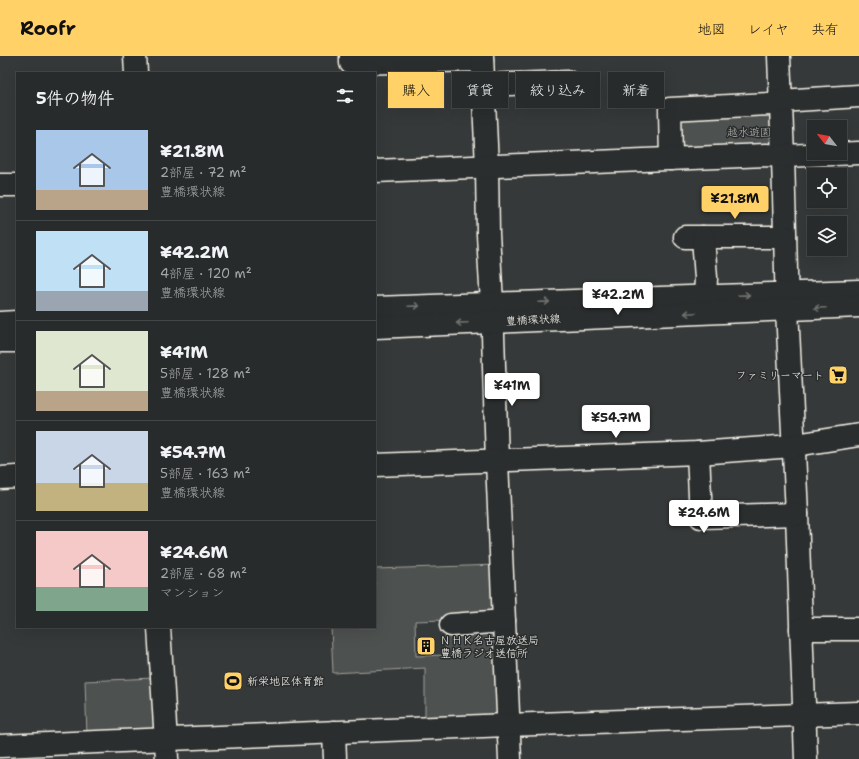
<!DOCTYPE html>
<html lang="ja">
<head>
<meta charset="utf-8">
<style>
  :root { --surface:#282b2b; --page:#303333; --text:#f1f3f6; --muted:#a5a7a9; --line:#444747; --accent:#ffd166 }
  body { margin:0; font-family:"Shantell Sans","Klee One",sans-serif; background:var(--page); color:var(--text); height:100vh; display:flex; flex-direction:column; font-size:15px; white-space:nowrap }
  * { box-sizing:border-box; margin:0 }
  p { font-size:13px; color:var(--muted) }
  .icon { flex:none; width:22px; height:22px; fill:none; stroke:currentColor; stroke-width:2; stroke-linecap:round; stroke-linejoin:round }
  .map { position:relative; flex:1; overflow:hidden }
  .side { position:absolute; left:16px; top:16px; width:360px; height:556px; display:flex; flex-direction:column; background:var(--surface); border-radius:0px; box-shadow:0 4px 16px #0002,0 0 0 1px var(--line) }
  .side>* { flex:none }
  .hud { position:absolute; left:388px; top:16px; width:380px; height:36px; display:flex; gap:8px }
  .needle { width:26px; rotate:301deg }
  .fabs { position:absolute; left:807px; top:64px; display:grid; gap:8px }
  .fabs a { display:grid; place-items:center; width:40px; height:40px; border-radius:0px; background:var(--surface); box-shadow:0 4px 16px #0002,0 0 0 1px var(--line); font-size:20px }
  .price { position:absolute; translate:-50% -34px; padding:0 9px; border-radius:4px; background:#fff; color:#222; font-size:13px; line-height:26px; filter:drop-shadow(0 1px 2px #0008) }
  .price::after { content:''; position:absolute; left:50%; top:24px; width:12px; height:9px; margin-left:-6px; background:inherit; clip-path:polygon(0 0,100% 0,50% 100%) }
  .price.current { background:var(--accent); color:#111 }
  ul { padding:0; list-style:none }
  li { display:flex; align-items:center; gap:12px; height:100px; padding:0 20px }
  li+li { border-top:1px solid var(--line) }
  li span { display:grid; place-items:center; flex:none; width:112px; height:80px; border-radius:0px; color:#555 }
  li>.icon { margin-inline-start:auto }
  span .icon { width:48px; height:48px; fill:#fffc; stroke-width:1 }
  li b { font-size:17px }
  h2 { display:flex; justify-content:space-between; align-items:center; height:48px; padding:0 20px; font-size:17px }
  .chip { padding:0 14px; border-radius:0px; background:var(--surface); box-shadow:0 4px 16px #0002,0 0 0 1px var(--line); font-size:14px; line-height:36px }
  .chip.current { background:var(--accent); color:#111 }
  header { display:flex; align-items:center; gap:24px; box-sizing:border-box; height:56px; padding:0 20px; background:var(--accent); color:#111 }
  header strong { font-size:19px }
  nav { display:flex; gap:22px; margin-inline-start:auto; font-size:14px }
  .map>svg:first-child { display:block }
  .green { fill:#4e514f; stroke:#a1a19c; fill-rule:evenodd }
  .lines { fill:none; stroke-linecap:round; stroke-linejoin:round }
  .minor-casing { stroke:#f4f1e8; stroke-width:25 }
  .major-casing { stroke:#f4f1e8; stroke-width:25 }
  .minor { stroke:#2a2d2e; stroke-width:22 }
  .major { stroke:#2a2d2e; stroke-width:22 }
  .oneway { stroke:#71726f }
  .labels { text-anchor:middle; dominant-baseline:central; stroke-width:3; stroke-linejoin:round; paint-order:stroke }
  .park-label { font-size:11px; fill:#bab9b2; stroke:#2a2d2e }
  .street-label { font-size:11px; fill:#f4f1e8; stroke:#2a2d2e }
  .poi-label { font-size:11px; fill:#f4f1e8; stroke:#2a2d2e; text-anchor:start }
</style>
</head>
<body>
<header>
<strong>Roofr</strong>
<nav><a>地図</a><a>レイヤ</a><a>共有</a></nav>
</header>
<div class="map">
<svg width="859" height="703" viewBox="0 0 859 703">
  <rect width="100%" height="100%" fill="#363939"/>
  <filter id="ink" filterUnits="userSpaceOnUse"><feTurbulence type="fractalNoise" baseFrequency=".025" numOctaves="2"/><feDisplacementMap in="SourceGraphic" scale="8" xChannelSelector="R" yChannelSelector="G"/><feConvolveMatrix kernelMatrix="1 2 1 2 8 2 1 2 1" color-interpolation-filters="sRGB"/></filter>
  <g filter="url(#ink)">
    <!-- green -->
    <g class="green">
      <polygon points="679,58 777,59 776,89 682,99"/>
      <path d="M497 509 503 659 425 666V612L333 617 331 571H375V513ZM445 564 446 599 416 600 415 565Z"/>
      <polygon points="154,622 156,675 87,679 85,625"/>
    </g>
    <g class="lines">
      <!-- minor casing -->
      <g class="minor-casing">
        <g id="minor">
          <polyline points="135,0 136,17"/>
          <polyline points="351,0 351,7 482,4"/>
          <polyline points="482,0 487,111 488,178 492,247 497,405 510,703"/>
          <polyline points="779,0 783,100 787,253 797,458 806,703"/>
          <polyline points="483,29 568,26"/>
          <polyline points="671,103 670,53 770,48 780,45 859,40"/>
          <polyline points="375,115 766,99 783,100 859,97"/>
          <polyline points="0,129 17,129"/>
          <polyline points="685,181 785,181"/>
          <polyline points="703,181 706,222 705,241"/>
          <polyline points="698,397 701,461 797,458"/>
          <polyline points="375,409 698,397 793,390 802,388 859,379"/>
          <polyline points="0,422 17,421"/>
          <polyline points="451,569 504,565"/>
          <polyline points="159,571 167,703"/>
          <polyline points="801,573 859,573"/>
          <polyline points="334,676 335,703"/>
          <polyline points="0,690 507,669 859,657"/>
        </g>
      </g>
      <!-- major casing -->
      <g class="major-casing">
        <g id="major">
          <path d="M375 252C536 245 698 242 859 235"/>
          <polyline points="0,267 17,266"/>
          <polyline points="375,271 859,250"/>
          <polyline points="0,285 17,285"/>
        </g>
      </g>
      <!-- minor -->
      <use href="#minor" class="minor"/>
      <!-- major -->
      <use href="#major" class="major"/>
    </g>
    <!-- one-way arrows -->
    <defs><path id="oneway-shaft" d="M-6 0H5M1.5-3L5.5 0L1.5 3" fill="none" stroke-width="1.6" stroke-linecap="round" stroke-linejoin="round"/></defs>
    <g class="oneway">
      <use href="#oneway-shaft" transform="translate(744 239) rotate(-2)"/>
      <use href="#oneway-shaft" transform="translate(544 246) rotate(-2)"/>
      <use href="#oneway-shaft" transform="translate(414 250) rotate(-2)"/>
      <use href="#oneway-shaft" transform="translate(820 252) rotate(178)"/>
      <use href="#oneway-shaft" transform="translate(690 257) rotate(177)"/>
      <use href="#oneway-shaft" transform="translate(462 267) rotate(178)"/>
    </g>
  </g>
  <!-- icons -->
  <defs>
    <g id="supermarket-square" transform="scale(1)"><rect x="-9" y="-9" width="18" height="18" rx="4" fill="#ffd166" stroke="#2a2d2e"/><path d="M-6-5.5h2.5l.6 2H6L4.5 2H-2.5L-4.4-4H-6ZM-1.5 3.2a1.3 1.3 0 1 0 .1 0ZM3 3.2a1.3 1.3 0 1 0 .1 0Z" fill="#111"/></g>
    <g id="building-square" transform="scale(1)"><rect x="-9" y="-9" width="18" height="18" rx="4" fill="#ffd166" stroke="#2a2d2e"/><path d="M-4-6H4V6H1V3H-1V6H-4ZM-2.5-4.3h1.7v1.8h-1.7ZM.8-4.3h1.7v1.8H.8ZM-2.5-1h1.7V.8h-1.7ZM.8-1h1.7V.8H.8Z" fill="#111"/></g>
    <g id="stadium-square" transform="scale(1)"><rect x="-9" y="-9" width="18" height="18" rx="4" fill="#ffd166" stroke="#2a2d2e"/><path d="M0-5a6.5 5 0 1 0 0 10a6.5 5 0 1 0 0-10ZM-3.5-1.8h7v3.6h-7Z" fill="#111"/></g>
  </defs>
  <g fill-rule="evenodd">
    <use href="#supermarket-square" x="838" y="319"/>
    <use href="#building-square" x="426" y="590"/>
    <use href="#stadium-square" x="233" y="625"/>
  </g>
  <g class="labels">
    <!-- park labels -->
    <g class="park-label">
      <text x="749" y="76">越水遊園</text>
    </g>
    <!-- street labels -->
    <g class="street-label">
      <text transform="translate(533 264) rotate(-3)">豊橋環状線</text>
    </g>
    <!-- poi labels -->
    <g class="poi-label">
      <text x="824" y="319" text-anchor="end">ファミリーマート</text>
      <text x="440" y="584">ＮＨＫ名古屋放送局<tspan x="440" dy="13">豊橋ラジオ送信所</tspan></text>
      <text x="247" y="625">新栄地区体育館</text>
    </g>
  </g>
</svg>
<div class="fabs">
<a><svg class="needle" viewBox="-14 -14 28 28"><path d="M0-13l5 13h-10z" fill="#e53935"/><path d="M0 13l5-13h-10z" fill="#a5a7a9"/></svg></a>
<a><svg class="icon" aria-label="locate" viewBox="0 0 24 24"><circle cx="12" cy="12" r="6"/><path d="M12 2v4M12 18v4M2 12h4M18 12h4"/></svg></a>
<a><svg class="icon" aria-label="layers" viewBox="0 0 24 24"><path d="M12 4l9 5-9 5-9-5zM3 14l9 5 9-5"/></svg></a>
</div>
<b class="price current" style="left:735px;top:164px">¥21.8M</b>
<b class="price" style="left:618px;top:260px">¥42.2M</b>
<b class="price" style="left:512px;top:351px">¥41M</b>
<b class="price" style="left:616px;top:383px">¥54.7M</b>
<b class="price" style="left:704px;top:478px">¥24.6M</b>
<div class="hud">
<a class="chip current">購入</a>
<a class="chip">賃貸</a>
<a class="chip">絞り込み</a>
<a class="chip">新着</a>
</div>
<section class="side">
<h2>5件の物件<svg class="icon" aria-label="filters" viewBox="0 0 24 24"><path d="M4 7h16M4 17h16"/><circle cx="9" cy="7" r="2"/><circle cx="15" cy="17" r="2"/></svg></h2>
<ul>
<li><span style="background:linear-gradient(#a9c7e8 75%,#b9a48a 0)"><svg class="icon" aria-label="home" viewBox="0 0 24 24"><path d="M3 11l9-7 9 7M6 9v11h12V9"/></svg></span><div><b>¥21.8M</b><p>2部屋 · 72 m²</p><p>豊橋環状線</p></div></li>
<li><span style="background:linear-gradient(#bfe0f5 75%,#9aa5b1 0)"><svg class="icon" aria-label="home" viewBox="0 0 24 24"><path d="M3 11l9-7 9 7M6 9v11h12V9"/></svg></span><div><b>¥42.2M</b><p>4部屋 · 120 m²</p><p>豊橋環状線</p></div></li>
<li><span style="background:linear-gradient(#dfe7d0 75%,#b9a48a 0)"><svg class="icon" aria-label="home" viewBox="0 0 24 24"><path d="M3 11l9-7 9 7M6 9v11h12V9"/></svg></span><div><b>¥41M</b><p>5部屋 · 128 m²</p><p>豊橋環状線</p></div></li>
<li><span style="background:linear-gradient(#c9d6e8 65%,#c2b280 0)"><svg class="icon" aria-label="home" viewBox="0 0 24 24"><path d="M3 11l9-7 9 7M6 9v11h12V9"/></svg></span><div><b>¥54.7M</b><p>5部屋 · 163 m²</p><p>豊橋環状線</p></div></li>
<li><span style="background:linear-gradient(#f6c9c9 70%,#7fa58c 0)"><svg class="icon" aria-label="home" viewBox="0 0 24 24"><path d="M3 11l9-7 9 7M6 9v11h12V9"/></svg></span><div><b>¥24.6M</b><p>2部屋 · 68 m²</p><p>マンション</p></div></li>
</ul>
</section>
</div>
</body>
</html>
